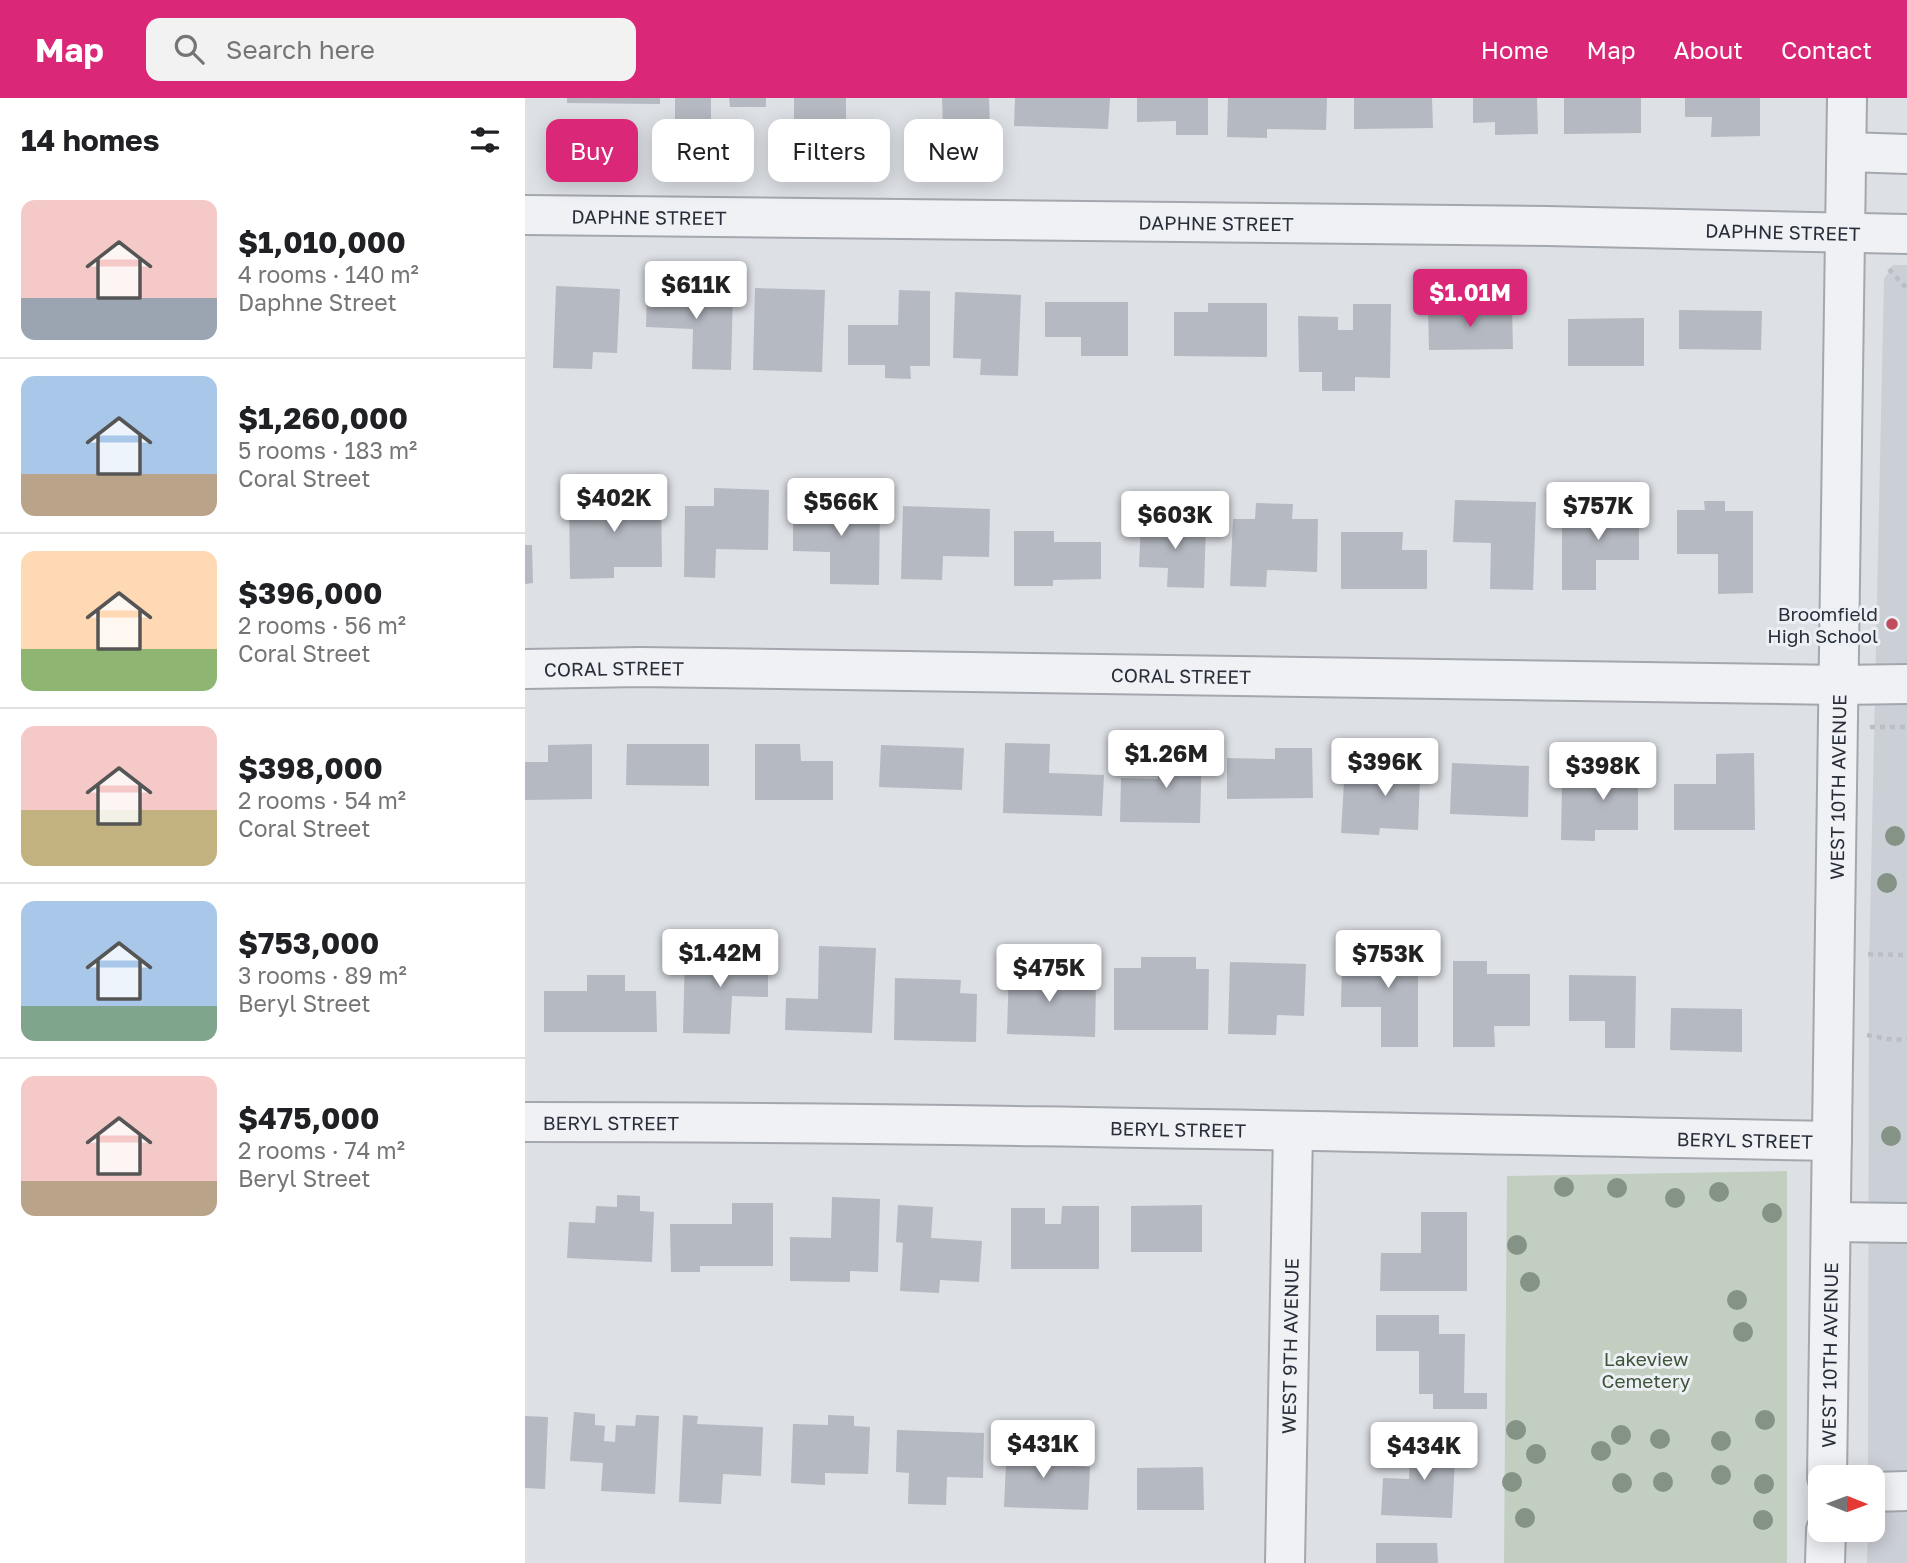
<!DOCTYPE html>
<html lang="en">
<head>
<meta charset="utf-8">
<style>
  :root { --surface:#fff; --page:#f2f2f2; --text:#202124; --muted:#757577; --line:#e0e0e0; --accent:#db2777 }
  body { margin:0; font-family:"Golos Text",sans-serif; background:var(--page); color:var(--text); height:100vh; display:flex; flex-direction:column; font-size:26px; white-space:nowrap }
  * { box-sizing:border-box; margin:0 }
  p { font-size:23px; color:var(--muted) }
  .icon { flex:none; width:38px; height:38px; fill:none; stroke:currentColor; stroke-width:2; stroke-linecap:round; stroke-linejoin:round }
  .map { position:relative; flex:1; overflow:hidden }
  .panel { display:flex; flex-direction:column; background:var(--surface); width:525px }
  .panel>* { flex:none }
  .guide { position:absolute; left:21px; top:21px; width:665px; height:63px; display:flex; gap:14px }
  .needle { width:46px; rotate:91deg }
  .fabs { position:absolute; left:1283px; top:1367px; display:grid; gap:14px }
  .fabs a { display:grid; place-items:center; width:77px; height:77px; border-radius:14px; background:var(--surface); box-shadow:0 4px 18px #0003; font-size:35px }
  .price { position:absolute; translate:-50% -60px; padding:0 16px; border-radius:7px; background:#fff; color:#222; font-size:23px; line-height:46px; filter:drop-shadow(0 2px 4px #0008) }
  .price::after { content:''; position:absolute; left:50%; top:42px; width:21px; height:16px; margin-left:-10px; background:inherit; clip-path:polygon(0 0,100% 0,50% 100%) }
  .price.current { background:var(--accent); color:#fff }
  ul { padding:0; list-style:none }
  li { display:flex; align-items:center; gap:21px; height:175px; padding:0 21px }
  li+li { border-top:2px solid var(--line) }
  li span { display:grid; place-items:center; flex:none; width:196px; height:140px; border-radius:14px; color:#555 }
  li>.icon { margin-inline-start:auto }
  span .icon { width:84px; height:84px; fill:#fffc; stroke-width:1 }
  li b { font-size:30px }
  h2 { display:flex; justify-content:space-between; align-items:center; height:84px; padding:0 21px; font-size:30px }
  .pill { padding:0 24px; border-radius:14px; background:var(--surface); box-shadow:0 4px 18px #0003; font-size:24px; line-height:63px }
  .pill.current { background:var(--accent); color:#fff }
  header { display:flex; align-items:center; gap:42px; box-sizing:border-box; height:98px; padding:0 35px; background:var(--accent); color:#fff }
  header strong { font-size:33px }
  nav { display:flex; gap:38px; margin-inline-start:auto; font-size:24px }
  .search { width:490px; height:63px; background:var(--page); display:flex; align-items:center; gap:18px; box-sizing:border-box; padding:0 24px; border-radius:14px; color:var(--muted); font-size:26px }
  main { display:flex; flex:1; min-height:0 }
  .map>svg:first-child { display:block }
  .built { fill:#cbcfd6 }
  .green { fill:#c2cebf }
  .building { fill:#b5b9c1 }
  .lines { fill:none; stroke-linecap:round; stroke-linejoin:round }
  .minor-casing { stroke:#a3a7ae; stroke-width:42 }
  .path { stroke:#bbbec4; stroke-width:4.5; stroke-dasharray:5 5; stroke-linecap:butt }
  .minor { stroke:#eff1f4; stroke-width:38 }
  .tree { fill:#849385 }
  .poi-dot { fill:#be4d5d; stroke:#eceff3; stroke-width:2.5 }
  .labels { text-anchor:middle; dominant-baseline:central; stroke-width:6; stroke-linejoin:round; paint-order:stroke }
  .street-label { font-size:19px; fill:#282e3a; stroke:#eceff3 }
  .poi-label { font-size:19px; fill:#282e3a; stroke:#eceff3; text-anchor:end }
  .park-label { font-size:19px; fill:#3c5437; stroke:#eceff3 }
</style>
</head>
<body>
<header>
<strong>Map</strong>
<div class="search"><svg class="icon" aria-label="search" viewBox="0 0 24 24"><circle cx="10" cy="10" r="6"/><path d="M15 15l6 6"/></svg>Search here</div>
<nav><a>Home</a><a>Map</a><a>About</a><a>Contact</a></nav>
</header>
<main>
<section class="panel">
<h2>14 homes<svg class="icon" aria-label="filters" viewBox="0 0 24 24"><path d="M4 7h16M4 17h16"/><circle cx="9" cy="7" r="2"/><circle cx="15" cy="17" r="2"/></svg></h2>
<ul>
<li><span style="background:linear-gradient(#f6c9c9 70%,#9aa5b1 0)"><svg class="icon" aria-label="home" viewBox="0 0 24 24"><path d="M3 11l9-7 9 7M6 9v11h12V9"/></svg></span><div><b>$1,010,000</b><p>4 rooms · 140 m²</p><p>Daphne Street</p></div></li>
<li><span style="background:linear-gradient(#a9c7e8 70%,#b9a48a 0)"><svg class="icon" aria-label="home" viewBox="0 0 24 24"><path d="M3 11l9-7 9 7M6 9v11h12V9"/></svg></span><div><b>$1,260,000</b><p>5 rooms · 183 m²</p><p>Coral Street</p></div></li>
<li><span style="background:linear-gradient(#ffd9b3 70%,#8fb573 0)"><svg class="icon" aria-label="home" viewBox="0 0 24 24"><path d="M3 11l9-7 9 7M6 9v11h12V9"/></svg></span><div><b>$396,000</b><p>2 rooms · 56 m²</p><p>Coral Street</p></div></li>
<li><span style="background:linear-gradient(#f6c9c9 60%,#c2b280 0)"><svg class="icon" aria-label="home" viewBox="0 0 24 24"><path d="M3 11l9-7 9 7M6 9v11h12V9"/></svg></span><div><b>$398,000</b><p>2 rooms · 54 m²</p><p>Coral Street</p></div></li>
<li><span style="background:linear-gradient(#a9c7e8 75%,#7fa58c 0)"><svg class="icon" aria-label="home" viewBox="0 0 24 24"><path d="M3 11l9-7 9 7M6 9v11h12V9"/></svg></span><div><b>$753,000</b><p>3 rooms · 89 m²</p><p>Beryl Street</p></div></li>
<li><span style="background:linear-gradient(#f6c9c9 75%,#b9a48a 0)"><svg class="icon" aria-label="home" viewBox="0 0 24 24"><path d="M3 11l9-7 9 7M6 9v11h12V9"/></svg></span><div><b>$475,000</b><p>2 rooms · 74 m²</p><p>Beryl Street</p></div></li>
</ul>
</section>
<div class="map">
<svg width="1382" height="1465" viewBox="0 0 1382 1465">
  <rect width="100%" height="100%" fill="#dde0e5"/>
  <!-- built -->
  <polygon class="built" points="1368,167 1382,167 1382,1465 1342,1465 1343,1432 1348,1432 1348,1379 1343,1379 1344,871 1359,181"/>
  <!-- green -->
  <polygon class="green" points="1262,1073 1262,1465 979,1465 982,1078"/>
  <!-- building -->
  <g class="building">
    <polygon points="42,0 135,0 135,6 42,5"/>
    <polygon points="150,0 186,0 186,23 150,22"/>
    <polygon points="204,0 241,0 241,9 205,9"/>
    <rect x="269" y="0" width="52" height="21"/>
    <polygon points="417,0 464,0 465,29 418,30"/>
    <polygon points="490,0 585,0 583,31 489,28"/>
    <polygon points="612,0 683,0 683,37 651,37 651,23 612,24"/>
    <polygon points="703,0 802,0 801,32 742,31 742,40 702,39"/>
    <polygon points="829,0 907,0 908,30 829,31"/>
    <polygon points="948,0 1012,0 1013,36 970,37 970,24 948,25"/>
    <polygon points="1039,0 1116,0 1116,35 1039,36"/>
    <polygon points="1160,0 1235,0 1235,38 1186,39 1187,19 1160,19"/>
    <polygon points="31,188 95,191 92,255 68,254 67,271 28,270"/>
    <polygon points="122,188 208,192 206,272 167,271 168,231 121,229"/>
    <polygon points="230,190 300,192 297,274 228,272"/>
    <polygon points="374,192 405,193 405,268 385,268 386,281 360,280 360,267 323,267 323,227 373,227"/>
    <polygon points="430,194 496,197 493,278 455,277 456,261 428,260"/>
    <polygon points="520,204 603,204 603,258 556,258 556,239 520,239"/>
    <polygon points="683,205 742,205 742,259 649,258 649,214 683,214"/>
    <polygon points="828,206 866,206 865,280 830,279 830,293 797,293 797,274 774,274 773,218 813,219 813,232 828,232"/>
    <polygon points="987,210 988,251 904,252 903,211"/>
    <polygon points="1154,212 1237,213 1236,252 1154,251"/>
    <polygon points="1119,220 1119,268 1043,268 1043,221"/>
    <polygon points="189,390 244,392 243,452 191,451 190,480 159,479 160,408 189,408"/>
    <polygon points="44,397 136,397 137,469 89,469 89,480 45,481"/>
    <polygon points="930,402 1011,404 1008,492 965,491 966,445 928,444"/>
    <polygon points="268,403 355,403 354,487 305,486 305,454 268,453"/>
    <polygon points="1074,403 1114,403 1114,462 1071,462 1071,492 1037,492 1037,417 1074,417"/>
    <polygon points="1179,403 1200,403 1200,413 1228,413 1228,495 1193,496 1193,456 1152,456 1152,412 1180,412"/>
    <polygon points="731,405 768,406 767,421 793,421 792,474 742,472 741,489 705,488 708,421 730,421"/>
    <polygon points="378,408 465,411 464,459 418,458 417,482 376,481"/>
    <polygon points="616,422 681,425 679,490 642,489 643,470 614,469"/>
    <polygon points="489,433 529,433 529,444 576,444 576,481 528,482 528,488 489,488"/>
    <polygon points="816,434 878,434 877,452 902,452 902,491 816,491"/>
    <polygon points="0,447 7,447 8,485 0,486"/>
    <polygon points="480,645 525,646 524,675 579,677 577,718 478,715"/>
    <polygon points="67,646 67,701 0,702 0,664 23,664 23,647"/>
    <polygon points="102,646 184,646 184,688 101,687"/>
    <polygon points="230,646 275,646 276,663 308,663 308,702 230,702"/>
    <polygon points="356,647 439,650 437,692 354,689"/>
    <polygon points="633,650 677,651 675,725 595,724 596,680 633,681"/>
    <polygon points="750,650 787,650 788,700 702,701 702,660 750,661"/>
    <polygon points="861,652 896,654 893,732 855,730 854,737 816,735 819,684 860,686"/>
    <polygon points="1229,655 1230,732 1149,732 1149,686 1191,686 1191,656"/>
    <polygon points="1080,658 1113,658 1113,732 1070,732 1070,743 1036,742 1037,687 1080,687"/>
    <polygon points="927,665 1004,668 1003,719 925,716"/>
    <polygon points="851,841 893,841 893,949 856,949 856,909 816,909 817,864 850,864"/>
    <polygon points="294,848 351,850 347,935 260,932 261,900 293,901"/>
    <polygon points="160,856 243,858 243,899 207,898 205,936 158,935"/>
    <polygon points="616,859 671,859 671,871 684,871 683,932 589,932 589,870 616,870"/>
    <polygon points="928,863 962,863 962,876 1005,876 1005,928 969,928 970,949 928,949"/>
    <polygon points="705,864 781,866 779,918 752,917 751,937 703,936"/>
    <polygon points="484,869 538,870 538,885 571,886 570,939 482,936"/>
    <polygon points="62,877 100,877 100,893 131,893 132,934 19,934 19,893 62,893"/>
    <polygon points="1044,877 1111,878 1110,950 1080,950 1080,923 1044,923"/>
    <polygon points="370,880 436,882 435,895 452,896 451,944 369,942"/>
    <polygon points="1146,910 1217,911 1217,954 1145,952"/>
    <polygon points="92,1097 115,1098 115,1113 129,1114 127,1164 42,1160 44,1124 70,1125 71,1108 92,1109"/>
    <polygon points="307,1099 355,1101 353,1174 325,1173 325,1184 265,1183 265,1139 306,1140"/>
    <polygon points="207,1105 248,1105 248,1168 175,1168 175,1174 146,1174 145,1126 207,1126"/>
    <polygon points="373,1107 408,1109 406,1140 457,1143 454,1184 415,1182 414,1195 375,1193 378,1145 371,1144"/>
    <polygon points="677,1107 677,1154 606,1154 606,1108"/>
    <polygon points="537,1108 574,1108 574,1171 486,1171 486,1110 520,1110 520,1126 536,1126"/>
    <polygon points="896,1114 942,1114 942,1193 855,1193 856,1155 896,1155"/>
    <polygon points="851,1217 914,1217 914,1236 940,1236 939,1295 962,1295 962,1311 908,1311 908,1296 894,1296 894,1253 851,1253"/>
    <polygon points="49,1314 70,1316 70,1327 80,1328 79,1343 90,1344 91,1327 110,1328 111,1317 134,1318 130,1396 76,1393 78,1365 45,1363"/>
    <polygon points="158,1317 173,1318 172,1326 238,1329 236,1378 198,1376 196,1406 154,1404"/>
    <polygon points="303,1317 329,1318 329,1328 345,1329 343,1376 300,1375 300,1387 266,1385 268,1326 303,1327"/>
    <polygon points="0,1318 23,1319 20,1391 0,1390"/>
    <polygon points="372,1332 459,1335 458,1380 422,1379 421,1407 383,1406 384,1375 371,1374"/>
    <polygon points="886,1340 931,1342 927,1420 856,1417 858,1380 884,1381"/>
    <polygon points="482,1344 529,1346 528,1367 565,1369 563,1412 479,1409"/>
    <polygon points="678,1369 679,1412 612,1412 612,1370"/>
    <polygon points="851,1445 912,1445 913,1465 851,1465"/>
  </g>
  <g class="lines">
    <!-- minor casing -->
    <g class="minor-casing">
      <g id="minor">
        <polyline points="1322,54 1382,56"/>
        <path id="s1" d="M0 117 1022 128 1382 136"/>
        <path id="s2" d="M0 571 115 569 1314 587 1382 586"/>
        <path id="s3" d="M0 1024C436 1024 871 1035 1307 1043"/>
        <polyline points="1306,1124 1382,1125"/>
        <path id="s4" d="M1302 1379 1322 0"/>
        <polyline points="1348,1394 1382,1393"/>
        <path id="s5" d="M760 1465 768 1033"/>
        <polyline points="1300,1465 1301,1432"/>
      </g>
    </g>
    <!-- path -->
    <g class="path">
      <polyline points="1364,171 1382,191"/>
      <polyline points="1345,629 1382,629"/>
      <polyline points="1343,856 1382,857"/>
      <polyline points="1342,937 1369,942 1382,941"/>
    </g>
    <!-- minor -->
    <use href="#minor" class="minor"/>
  </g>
  <!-- trees -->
  <g class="tree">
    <circle cx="1370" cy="738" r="10"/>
    <circle cx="1362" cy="785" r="10"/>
    <circle cx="1366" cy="1038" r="10"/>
    <circle cx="1039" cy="1089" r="10"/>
    <circle cx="1092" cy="1090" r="10"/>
    <circle cx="1194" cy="1094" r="10"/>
    <circle cx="1150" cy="1100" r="10"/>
    <circle cx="1247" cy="1115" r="10"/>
    <circle cx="992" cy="1147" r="10"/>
    <circle cx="1005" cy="1184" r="10"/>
    <circle cx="1212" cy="1202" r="10"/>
    <circle cx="1218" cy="1234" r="10"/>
    <circle cx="1240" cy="1322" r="10"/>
    <circle cx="991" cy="1332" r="10"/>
    <circle cx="1096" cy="1337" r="10"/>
    <circle cx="1135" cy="1341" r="10"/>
    <circle cx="1196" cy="1343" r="10"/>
    <circle cx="1076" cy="1353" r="10"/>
    <circle cx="1011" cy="1356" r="10"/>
    <circle cx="1196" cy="1377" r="10"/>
    <circle cx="987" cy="1384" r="10"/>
    <circle cx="1138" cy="1384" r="10"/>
    <circle cx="1097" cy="1385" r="10"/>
    <circle cx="1239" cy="1386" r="10"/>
    <circle cx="1000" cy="1420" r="10"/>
    <circle cx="1238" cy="1422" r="10"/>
  </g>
  <!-- markers -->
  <circle class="poi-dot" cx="1367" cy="526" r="7"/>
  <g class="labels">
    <!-- street labels -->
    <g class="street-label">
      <text stroke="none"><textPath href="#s1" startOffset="124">DAPHNE STREET</textPath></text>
      <text stroke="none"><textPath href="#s1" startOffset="691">DAPHNE STREET</textPath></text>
      <text stroke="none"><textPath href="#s1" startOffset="1258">DAPHNE STREET</textPath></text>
      <text stroke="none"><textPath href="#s2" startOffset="89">CORAL STREET</textPath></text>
      <text stroke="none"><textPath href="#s2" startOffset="656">CORAL STREET</textPath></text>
      <text stroke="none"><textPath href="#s4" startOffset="690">WEST 10TH AVENUE</textPath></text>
      <text stroke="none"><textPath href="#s3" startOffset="86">BERYL STREET</textPath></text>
      <text stroke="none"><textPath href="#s3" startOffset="653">BERYL STREET</textPath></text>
      <text stroke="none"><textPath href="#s3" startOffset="1220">BERYL STREET</textPath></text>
      <text stroke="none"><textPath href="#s5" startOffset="217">WEST 9TH AVENUE</textPath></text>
      <text stroke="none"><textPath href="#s4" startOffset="122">WEST 10TH AVENUE</textPath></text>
    </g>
    <!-- poi labels -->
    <g class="poi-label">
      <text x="1353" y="515">Broomfield<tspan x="1353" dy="22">High School</tspan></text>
    </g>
    <!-- park labels -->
    <g class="park-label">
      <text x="1121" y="1260">Lakeview<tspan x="1121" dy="22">Cemetery</tspan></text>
    </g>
  </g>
</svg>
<div class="fabs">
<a><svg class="needle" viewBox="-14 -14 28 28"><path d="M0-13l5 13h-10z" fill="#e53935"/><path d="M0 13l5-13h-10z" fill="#757577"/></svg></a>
</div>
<b class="price" style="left:171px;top:223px">$611K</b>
<b class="price current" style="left:945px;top:231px">$1.01M</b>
<b class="price" style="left:89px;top:436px">$402K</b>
<b class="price" style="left:316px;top:440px">$566K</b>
<b class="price" style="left:1073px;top:444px">$757K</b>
<b class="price" style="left:650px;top:453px">$603K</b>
<b class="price" style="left:641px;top:692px">$1.26M</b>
<b class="price" style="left:860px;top:700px">$396K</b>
<b class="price" style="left:1078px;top:704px">$398K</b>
<b class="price" style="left:195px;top:891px">$1.42M</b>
<b class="price" style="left:863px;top:892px">$753K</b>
<b class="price" style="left:524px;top:906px">$475K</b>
<b class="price" style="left:518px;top:1382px">$431K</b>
<b class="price" style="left:899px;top:1384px">$434K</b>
<div class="guide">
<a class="pill current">Buy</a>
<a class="pill">Rent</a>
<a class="pill">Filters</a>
<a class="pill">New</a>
</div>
</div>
</main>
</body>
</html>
